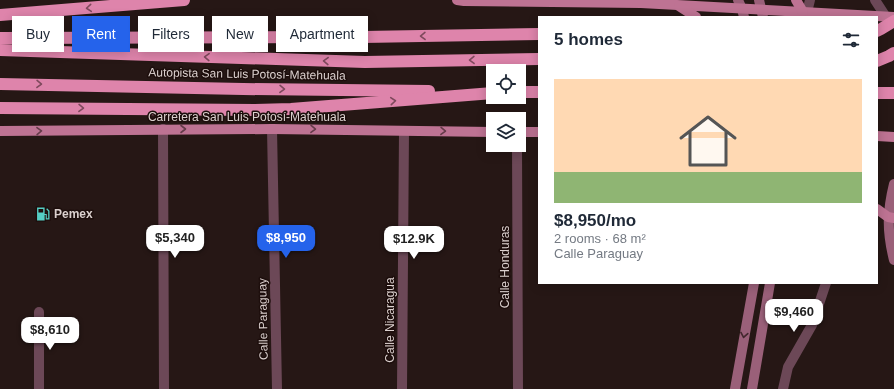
<!DOCTYPE html>
<html lang="en">
<head>
<meta charset="utf-8">
<style>
  :root { --surface:#fff; --page:#f6f6f7; --text:#1f2937; --muted:#747a83; --accent:#2563eb }
  body { margin:0; font-family:Arial,sans-serif; background:var(--page); color:var(--text); height:100vh; display:flex; flex-direction:column; font-size:15px; white-space:nowrap }
  * { box-sizing:border-box; margin:0 }
  p { font-size:13px; color:var(--muted) }
  .icon { flex:none; width:22px; height:22px; fill:none; stroke:currentColor; stroke-width:2; stroke-linecap:round; stroke-linejoin:round }
  .map { position:relative; flex:1; overflow:hidden }
  .panel { position:absolute; left:538px; top:16px; width:340px; height:268px; display:flex; flex-direction:column; background:var(--surface); border-radius:0px; box-shadow:0 2px 10px #0003 }
  .panel>* { flex:none }
  .hud { position:absolute; left:12px; top:16px; width:380px; height:36px; display:flex; gap:8px }
  .fabs { position:absolute; left:486px; top:64px; display:grid; gap:8px }
  .fabs a { display:grid; place-items:center; width:40px; height:40px; border-radius:0px; background:var(--surface); box-shadow:0 2px 10px #0003; font-size:20px }
  .price { position:absolute; translate:-50% -34px; padding:0 9px; border-radius:8px; background:#fff; color:#222; font-size:13px; line-height:26px; filter:drop-shadow(0 1px 2px #0008) }
  .price::after { content:''; position:absolute; left:50%; top:24px; width:12px; height:9px; margin-left:-6px; background:inherit; clip-path:polygon(0 0,100% 0,50% 100%) }
  .price.active { background:var(--accent); color:#fff }
  ul { padding:0; list-style:none }
  li { display:grid; align-content:center; gap:8px; height:212px; padding:0 16px }
  li span { display:grid; place-items:center; height:124px; border-radius:0px; color:#555 }
  li>.icon { margin-inline-start:auto }
  span .icon { width:72px; height:72px; fill:#fffc; stroke-width:1 }
  li b { font-size:17px }
  h2 { display:flex; justify-content:space-between; align-items:center; height:48px; padding:0 16px; font-size:17px }
  .tag { padding:0 14px; border-radius:0px; background:var(--surface); box-shadow:0 2px 10px #0003; font-size:14px; line-height:36px }
  .tag.active { background:var(--accent); color:#fff }
  .map>svg:first-child { display:block }
  .lines { fill:none; stroke-linecap:round; stroke-linejoin:round }
  .street { stroke:#6c4857; stroke-width:10 }
  .secondary { stroke:#9a6079; stroke-width:10 }
  .primary { stroke:#be7393; stroke-width:10 }
  .highway { stroke:#de84ab; stroke-width:12 }
  .oneway { stroke:#7e495c }
  .oneway2 { stroke:#653b49 }
  .oneway3 { stroke:#42272d }
  .labels { text-anchor:middle; dominant-baseline:central; stroke-width:3; stroke-linejoin:round; paint-order:stroke }
  .street-label { font-size:12px; fill:#dbd0ce; stroke:#1d0e0c }
  .poi-label { font-size:12px; font-weight:bold; fill:#dbd0ce; stroke:#1d0e0c; text-anchor:start }
</style>
</head>
<body>
<div class="map">
<svg width="894" height="389" viewBox="0 0 894 389">
  <rect width="100%" height="100%" fill="#261715"/>
  <g class="lines">
    <!-- street -->
    <g class="street">
      <polyline points="875,0 886,17"/>
      <polyline points="807,12 810,0"/>
      <polyline points="163,129 164,389"/>
      <polyline points="272,129 277,389"/>
      <polyline points="517,145 518,389"/>
      <polyline points="39,389 39,312"/>
      <polyline points="402,389 404,131"/>
      <polyline points="783,389 788,367 812,325 826,283"/>
    </g>
    <!-- secondary -->
    <g class="secondary">
      <polyline points="738,0 742,9 744,17"/>
      <polyline points="759,0 763,17"/>
      <path d="M894 184C887 212 887 232 894 260"/>
      <polyline points="735,389 754,283"/>
      <polyline points="752,389 770,283"/>
    </g>
    <!-- primary -->
    <g class="primary">
      <polyline points="457,0 464,1 641,3 894,17"/>
      <polyline points="796,0 803,12"/>
      <polyline points="679,6 696,17"/>
      <polyline points="0,131 272,129 493,132"/>
      <polyline points="519,132 539,132"/>
      <polyline points="877,136 894,137"/>
      <polyline points="877,209 888,217 894,218"/>
    </g>
    <!-- highway -->
    <g class="highway">
      <polyline points="0,15 184,0"/>
      <polyline points="877,31 881,29 894,21"/>
      <polyline points="0,38 363,37 539,34"/>
      <polyline points="0,50 365,62 539,59"/>
      <polyline points="877,61 889,56 894,53"/>
      <polyline points="0,84 243,89 429,91"/>
      <polyline points="519,92 539,92"/>
      <polyline points="877,93 894,93"/>
      <polyline points="0,108 255,110 291,109 493,93"/>
    </g>
  </g>
  <!-- one-way arrows -->
  <defs><path id="oneway-chevron" d="M-2-3.5L2.5 0L-2 3.5" fill="none" stroke-width="1.6" stroke-linecap="round" stroke-linejoin="round"/></defs>
  <g class="oneway">
    <use href="#oneway-chevron" transform="translate(89 8) rotate(175)"/>
    <use href="#oneway-chevron" transform="translate(423 36) rotate(179)"/>
    <use href="#oneway-chevron" transform="translate(207 57) rotate(-178)"/>
    <use href="#oneway-chevron" transform="translate(472 60) rotate(179)"/>
    <use href="#oneway-chevron" transform="translate(326 61) rotate(-178)"/>
    <use href="#oneway-chevron" transform="translate(39 84) rotate(1)"/>
    <use href="#oneway-chevron" transform="translate(282 89) rotate(1)"/>
    <use href="#oneway-chevron" transform="translate(393 101) rotate(-5)"/>
    <use href="#oneway-chevron" transform="translate(81 108) rotate(1)"/>
  </g>
  <g class="oneway2">
    <use href="#oneway-chevron" transform="translate(183 129)"/>
    <use href="#oneway-chevron" transform="translate(313 129) rotate(1)"/>
    <use href="#oneway-chevron" transform="translate(39 131) rotate(-1)"/>
    <use href="#oneway-chevron" transform="translate(443 131) rotate(1)"/>
  </g>
  <use class="oneway3" href="#oneway-chevron" transform="translate(744 335) rotate(100)"/>
  <!-- icons -->
  <defs>
    <g id="fuel-bare" transform="scale(1.08)"><path d="M-5.5-6h7V0h2V4h1.3V-2.5L3-4.5l.8-.8L6-3V5H2.5V1h-1V6h-7ZM-4.2-4.7v3.2H.2V-4.7Z" fill="#55cec4" stroke="#1d0e0c" stroke-width="2.5" paint-order="stroke"/></g>
  </defs>
  <g fill-rule="evenodd">
    <use href="#fuel-bare" x="43" y="214"/>
  </g>
  <g class="labels">
    <!-- street labels -->
    <g class="street-label">
      <text transform="translate(247 74) rotate(1)">Autopista San Luis Potosí-Matehuala</text>
      <text x="247" y="117">Carretera San Luis Potosí-Matehuala</text>
      <text transform="translate(505 267) rotate(-90)">Calle Honduras</text>
      <text transform="translate(263 319) rotate(-91)">Calle Paraguay</text>
      <text transform="translate(390 320) rotate(-90)">Calle Nicaragua</text>
    </g>
    <!-- poi labels -->
    <g class="poi-label">
      <text x="54" y="214">Pemex</text>
    </g>
  </g>
</svg>
<div class="fabs">
<a><svg class="icon" aria-label="locate" viewBox="0 0 24 24"><circle cx="12" cy="12" r="6"/><path d="M12 2v4M12 18v4M2 12h4M18 12h4"/></svg></a>
<a><svg class="icon" aria-label="layers" viewBox="0 0 24 24"><path d="M12 4l9 5-9 5-9-5zM3 14l9 5 9-5"/></svg></a>
</div>
<b class="price" style="left:175px;top:259px">$5,340</b>
<b class="price active" style="left:286px;top:259px">$8,950</b>
<b class="price" style="left:414px;top:260px">$12.9K</b>
<b class="price" style="left:794px;top:333px">$9,460</b>
<b class="price" style="left:50px;top:351px">$8,610</b>
<div class="hud">
<a class="tag">Buy</a>
<a class="tag active">Rent</a>
<a class="tag">Filters</a>
<a class="tag">New</a>
<a class="tag">Apartment</a>
</div>
<section class="panel">
<h2>5 homes<svg class="icon" aria-label="filters" viewBox="0 0 24 24"><path d="M4 7h16M4 17h16"/><circle cx="9" cy="7" r="2"/><circle cx="15" cy="17" r="2"/></svg></h2>
<ul>
<li><span style="background:linear-gradient(#ffd9b3 75%,#8fb573 0)"><svg class="icon" aria-label="home" viewBox="0 0 24 24"><path d="M3 11l9-7 9 7M6 9v11h12V9"/></svg></span><div><b>$8,950/mo</b><p>2 rooms · 68 m²</p><p>Calle Paraguay</p></div></li>
</ul>
</section>
</div>
</body>
</html>
